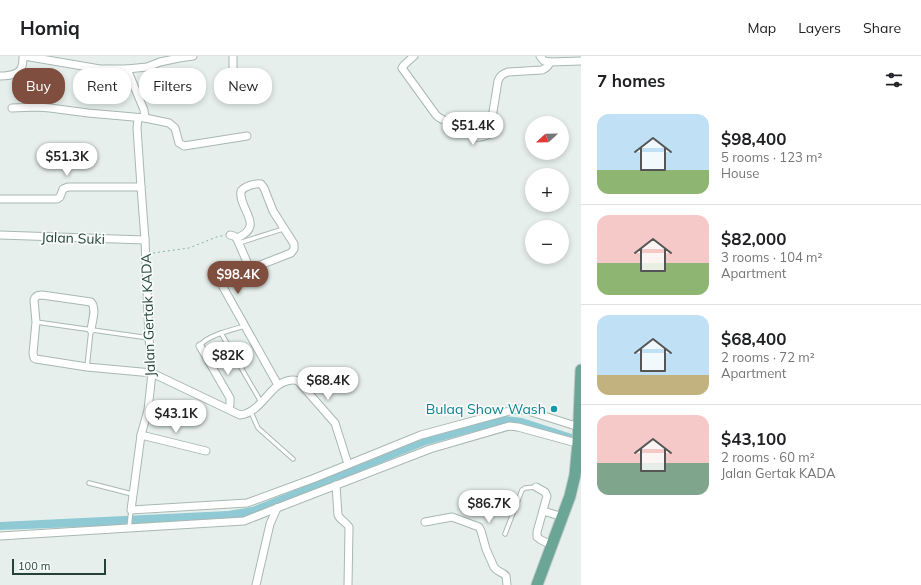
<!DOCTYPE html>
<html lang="en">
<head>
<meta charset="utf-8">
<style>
  :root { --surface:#fff; --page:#f2f2f2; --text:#202124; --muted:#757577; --line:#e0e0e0; --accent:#7f4e3f }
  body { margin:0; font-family:Mulish,sans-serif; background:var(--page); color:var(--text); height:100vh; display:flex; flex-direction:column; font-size:15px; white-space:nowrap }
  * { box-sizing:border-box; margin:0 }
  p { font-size:13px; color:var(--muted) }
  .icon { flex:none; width:22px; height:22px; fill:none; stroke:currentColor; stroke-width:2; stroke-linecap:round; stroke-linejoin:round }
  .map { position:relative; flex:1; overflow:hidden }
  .sheet { display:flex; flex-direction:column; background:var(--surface); width:340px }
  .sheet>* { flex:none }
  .top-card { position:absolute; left:12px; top:12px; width:380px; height:36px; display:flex; gap:8px }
  .needle { width:26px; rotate:248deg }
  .tools { position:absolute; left:525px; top:60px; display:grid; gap:8px }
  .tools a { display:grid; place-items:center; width:44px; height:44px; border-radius:50%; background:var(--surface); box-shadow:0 2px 6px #0003; font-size:20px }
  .scale { position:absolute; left:12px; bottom:10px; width:94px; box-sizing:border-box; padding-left:4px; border:2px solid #24423a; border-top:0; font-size:11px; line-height:14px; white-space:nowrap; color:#24423a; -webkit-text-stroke:3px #f7fbf9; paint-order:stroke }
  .price { position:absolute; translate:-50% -34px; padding:0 9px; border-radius:14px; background:#fff; color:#222; font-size:13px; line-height:26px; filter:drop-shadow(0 1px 2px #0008) }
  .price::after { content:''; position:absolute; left:50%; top:24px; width:12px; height:9px; margin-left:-6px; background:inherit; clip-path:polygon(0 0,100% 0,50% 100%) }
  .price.selected { background:var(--accent); color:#fff }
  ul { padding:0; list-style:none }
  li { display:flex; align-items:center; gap:12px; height:100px; padding:0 16px }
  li+li { border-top:1px solid var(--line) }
  li span { display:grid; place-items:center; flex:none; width:112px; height:80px; border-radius:12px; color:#555 }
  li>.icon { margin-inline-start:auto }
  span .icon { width:48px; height:48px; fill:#fffc; stroke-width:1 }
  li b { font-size:17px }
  h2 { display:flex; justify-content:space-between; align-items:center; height:48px; padding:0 16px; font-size:17px }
  .chip { padding:0 14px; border-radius:16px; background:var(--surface); box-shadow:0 2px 6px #0003; font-size:14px; line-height:36px }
  .chip.selected { background:var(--accent); color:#fff }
  header { display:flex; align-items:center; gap:24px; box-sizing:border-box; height:56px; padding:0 20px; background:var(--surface); border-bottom:1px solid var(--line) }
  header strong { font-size:19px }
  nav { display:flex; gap:22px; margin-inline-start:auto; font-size:14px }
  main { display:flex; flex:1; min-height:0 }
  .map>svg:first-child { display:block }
  .water { fill:#8ec9d4 }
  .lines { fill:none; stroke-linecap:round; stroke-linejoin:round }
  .service-casing { stroke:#a8b8b2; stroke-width:5.5 }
  .minor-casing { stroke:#a8b8b2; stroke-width:9 }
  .primary-casing { stroke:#c2cac8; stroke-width:13 }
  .path { stroke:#86b3a5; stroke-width:1; stroke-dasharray:2 3; stroke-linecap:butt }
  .service { stroke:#fff; stroke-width:3.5 }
  .minor { stroke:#fff; stroke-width:7 }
  .primary { stroke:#6aa596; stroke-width:11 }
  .culture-dot { fill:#0f9aa8; stroke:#f7fbf9; stroke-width:1.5 }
  .labels { text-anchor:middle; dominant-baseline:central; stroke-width:3.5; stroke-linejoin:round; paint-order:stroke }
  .street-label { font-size:14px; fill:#24423a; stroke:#f7fbf9 }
  .culture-label { font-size:14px; fill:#0d838f; stroke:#f7fbf9; text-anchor:end }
</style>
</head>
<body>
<header>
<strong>Homiq</strong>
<nav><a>Map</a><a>Layers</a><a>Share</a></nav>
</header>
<main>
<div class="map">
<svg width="581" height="529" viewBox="0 0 581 529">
  <rect width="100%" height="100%" fill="#e6efeb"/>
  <!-- water -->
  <polygon class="water" points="505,360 522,362 581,381 581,387 520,368 506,367 426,389 254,458 229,465 0,474 0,466 228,455 252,451 425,382"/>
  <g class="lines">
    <!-- service casing -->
    <g class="service-casing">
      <g id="service">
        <path d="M233 16C238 26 250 21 258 19"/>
        <polyline points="239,187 283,173"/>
        <polyline points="36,266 149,282"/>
        <polyline points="221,277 261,346"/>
        <path d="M200 290C205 280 234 273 245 270"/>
        <polyline points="87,311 91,274"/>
        <polyline points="251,356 258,372 293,403"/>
        <polyline points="89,427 132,438"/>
        <polyline points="129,472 131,454"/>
        <polyline points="505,478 522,434 525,432 536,431"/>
      </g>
    </g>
    <!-- minor casing -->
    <g class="minor-casing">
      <g id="minor">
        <polyline points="24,0 100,13 127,13 147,11 160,6 179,2 193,0"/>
        <path d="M414 0 404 9 402 12 436 59C444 67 452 65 460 70 465 74 469 79 476 81 480 82 484 80 488 79L490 74 498 25C500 20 502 18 508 16L542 14C546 12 548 11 550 6"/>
        <polyline points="540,0 544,5 550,6 581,5"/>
        <polyline points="127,13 144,54 145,62"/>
        <polyline points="233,16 233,0"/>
        <path d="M0 20C8 20 20 19 22 10 23 7 23 3 23 0"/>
        <polyline points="12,52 37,51 50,52 88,57 145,62 169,67 175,72 179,87 184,90 247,80"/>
        <polyline points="138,62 137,72 141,131 145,184 149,282 152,317 148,354 141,379 131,454 247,447 315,422 421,379 513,354 519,353 525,354 579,371"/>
        <polyline points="0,143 57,143 60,141 63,133 68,131 141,131"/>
        <polyline points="0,179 145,184"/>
        <polyline points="230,179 234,180 237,183 250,213 225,223 223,228 223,231 278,329"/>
        <path d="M237 182C266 170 238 153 241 135 245 130 255 127 261 128L264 132 273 155 294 188V193L291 197 250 213"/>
        <path d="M91 274C92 265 97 253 91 246L42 239C38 239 35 240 34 244L36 266 33 297 34 302 36 303 87 311 152 317 240 359C257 357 265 340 277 330 282 326 292 322 298 325L335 367 348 408"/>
        <polyline points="200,290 230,342 230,348 229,353"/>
        <polyline points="141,379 206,395"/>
        <path d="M336 429 338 459C340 464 346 466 349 471L348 529"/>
        <polyline points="536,431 545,436 547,440 537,476 537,481 541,484 552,489"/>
        <polyline points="543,455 563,461"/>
        <path d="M425 466 452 461 479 471 481 475 486 493 494 511C497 516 503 516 506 520L507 529"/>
        <polyline points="0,480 129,472 244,465 277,452 430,393 509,370 518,371 580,388"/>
        <polyline points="256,529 270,468 277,452"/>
      </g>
    </g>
    <!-- primary casing -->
    <g class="primary-casing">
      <polyline id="primary" points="537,529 570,440 575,419 578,387 581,314"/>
    </g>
    <!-- path -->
    <polyline class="path" points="153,197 189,192 219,180 223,180"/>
    <!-- service -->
    <use href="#service" class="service"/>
    <!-- minor -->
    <use href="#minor" class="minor"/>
    <!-- primary -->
    <use href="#primary" class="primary"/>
  </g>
  <!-- markers -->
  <circle class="culture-dot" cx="554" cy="353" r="4"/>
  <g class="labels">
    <!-- street labels -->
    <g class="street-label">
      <text transform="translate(73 182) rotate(2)">Jalan Suki</text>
      <text transform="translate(148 259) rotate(-92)">Jalan Gertak KADA</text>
    </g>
    <!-- culture labels -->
    <g class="culture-label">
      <text x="546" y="353">Bulaq Show Wash</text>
    </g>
  </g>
</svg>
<div class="tools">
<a><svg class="needle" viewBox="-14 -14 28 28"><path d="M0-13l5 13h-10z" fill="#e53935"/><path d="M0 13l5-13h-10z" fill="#757577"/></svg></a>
<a>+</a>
<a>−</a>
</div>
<div class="scale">100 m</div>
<b class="price" style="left:473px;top:90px">$51.4K</b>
<b class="price" style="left:67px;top:121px">$51.3K</b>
<b class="price selected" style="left:238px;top:239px">$98.4K</b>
<b class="price" style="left:228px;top:320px">$82K</b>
<b class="price" style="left:328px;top:345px">$68.4K</b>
<b class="price" style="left:176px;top:378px">$43.1K</b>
<b class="price" style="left:489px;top:468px">$86.7K</b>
<div class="top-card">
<a class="chip selected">Buy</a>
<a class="chip">Rent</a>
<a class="chip">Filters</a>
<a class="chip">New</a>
</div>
</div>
<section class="sheet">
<h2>7 homes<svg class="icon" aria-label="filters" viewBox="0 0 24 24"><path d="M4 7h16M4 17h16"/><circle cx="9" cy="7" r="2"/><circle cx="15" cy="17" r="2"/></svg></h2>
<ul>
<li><span style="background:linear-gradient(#bfe0f5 70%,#8fb573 0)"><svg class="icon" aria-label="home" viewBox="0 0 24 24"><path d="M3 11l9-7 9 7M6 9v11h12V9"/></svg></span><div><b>$98,400</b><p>5 rooms · 123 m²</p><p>House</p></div></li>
<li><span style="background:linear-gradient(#f6c9c9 60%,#8fb573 0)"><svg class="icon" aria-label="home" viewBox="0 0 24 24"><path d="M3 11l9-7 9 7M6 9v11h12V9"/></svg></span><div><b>$82,000</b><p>3 rooms · 104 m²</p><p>Apartment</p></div></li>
<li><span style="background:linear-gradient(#bfe0f5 75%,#c2b280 0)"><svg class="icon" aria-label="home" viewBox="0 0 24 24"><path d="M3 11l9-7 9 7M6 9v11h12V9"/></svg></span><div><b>$68,400</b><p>2 rooms · 72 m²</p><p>Apartment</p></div></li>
<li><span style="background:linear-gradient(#f6c9c9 60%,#7fa58c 0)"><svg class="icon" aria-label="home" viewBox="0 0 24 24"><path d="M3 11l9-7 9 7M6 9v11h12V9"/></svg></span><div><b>$43,100</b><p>2 rooms · 60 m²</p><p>Jalan Gertak KADA</p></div></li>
</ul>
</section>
</main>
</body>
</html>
